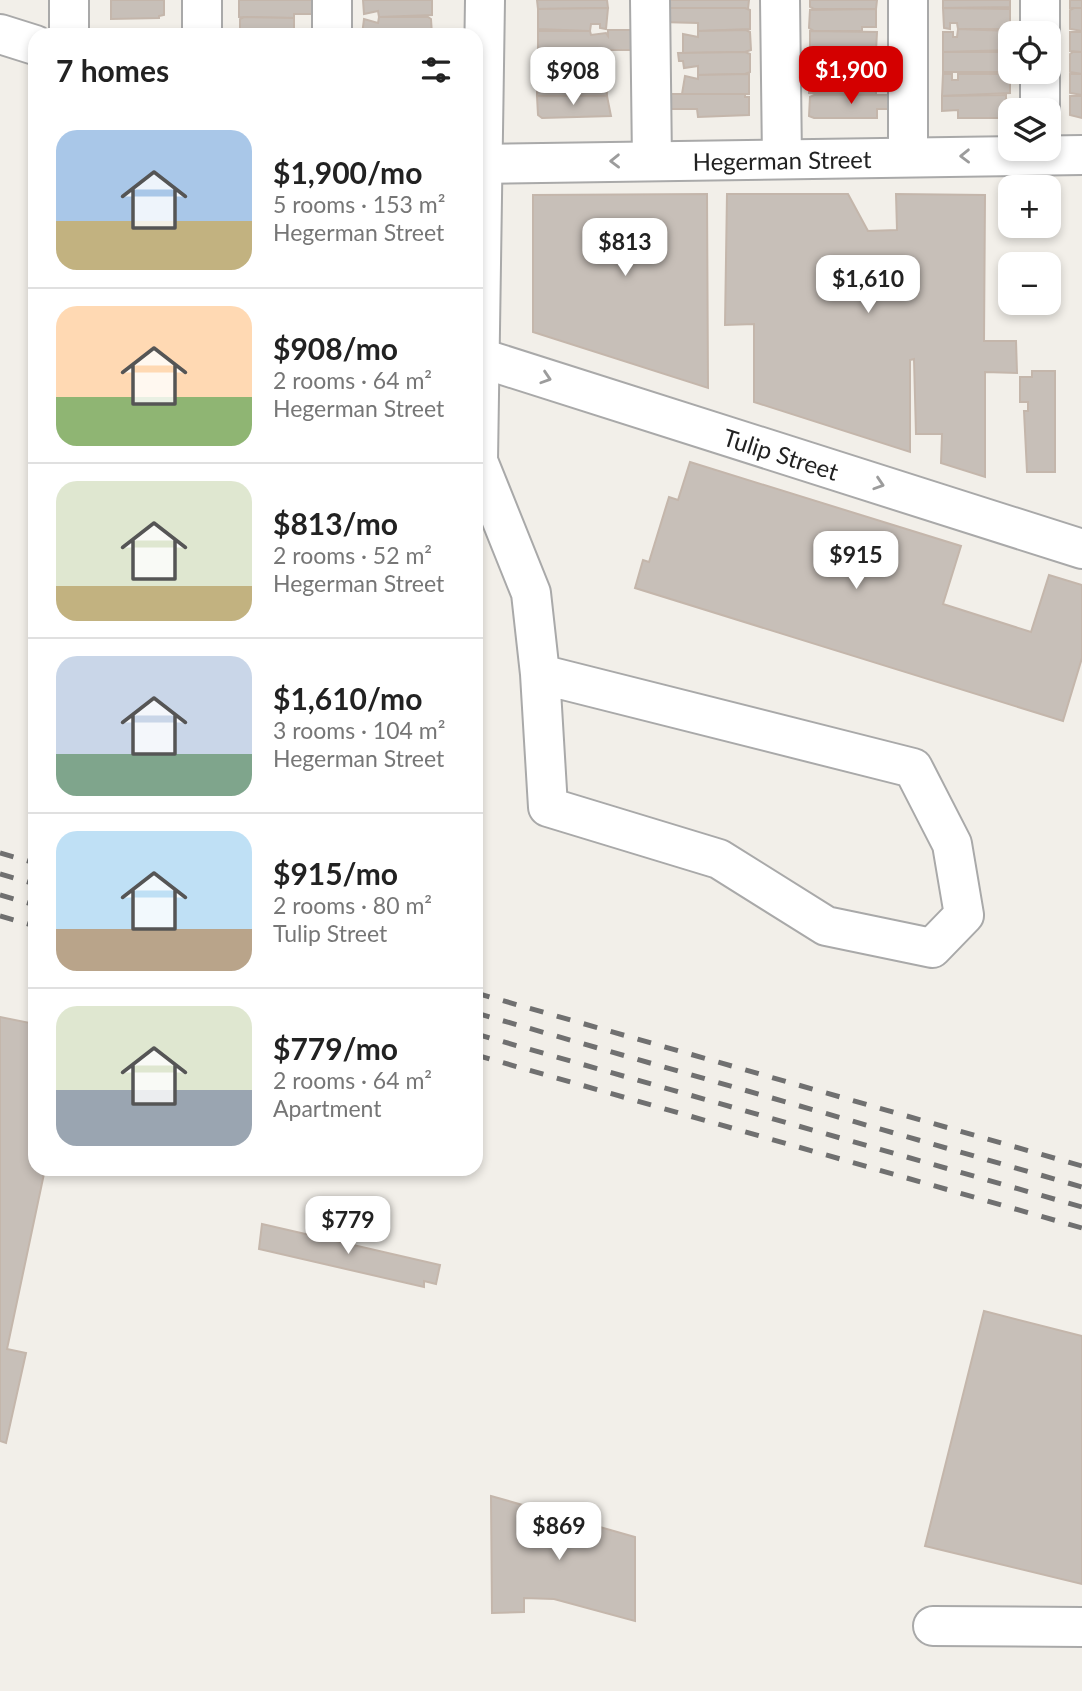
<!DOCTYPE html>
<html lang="en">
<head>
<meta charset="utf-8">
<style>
  :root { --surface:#fff; --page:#f6f6f6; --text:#222; --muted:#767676; --line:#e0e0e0; --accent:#d40000 }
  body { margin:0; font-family:Lato,sans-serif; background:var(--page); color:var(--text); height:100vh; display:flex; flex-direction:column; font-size:26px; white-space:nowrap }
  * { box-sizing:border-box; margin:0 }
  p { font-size:23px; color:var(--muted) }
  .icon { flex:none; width:38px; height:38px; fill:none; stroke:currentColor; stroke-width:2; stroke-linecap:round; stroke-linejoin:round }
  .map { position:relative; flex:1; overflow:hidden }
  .details { position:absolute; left:28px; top:28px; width:455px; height:1148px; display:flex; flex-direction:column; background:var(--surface); border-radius:21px; box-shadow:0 4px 10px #0003 }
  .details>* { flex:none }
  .buttons { position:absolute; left:998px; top:21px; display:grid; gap:14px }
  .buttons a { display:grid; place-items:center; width:63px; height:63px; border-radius:14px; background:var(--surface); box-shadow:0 4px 10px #0003; font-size:35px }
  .price { position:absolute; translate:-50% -60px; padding:0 16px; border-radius:14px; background:#fff; color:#222; font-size:23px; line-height:46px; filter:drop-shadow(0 2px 4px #0008) }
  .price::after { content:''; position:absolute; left:50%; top:42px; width:21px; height:16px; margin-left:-10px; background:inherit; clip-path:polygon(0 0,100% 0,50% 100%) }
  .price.on { background:var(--accent); color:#fff }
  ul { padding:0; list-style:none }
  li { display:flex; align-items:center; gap:21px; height:175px; padding:0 28px }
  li+li { border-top:2px solid var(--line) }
  li span { display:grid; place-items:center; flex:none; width:196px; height:140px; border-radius:21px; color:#555 }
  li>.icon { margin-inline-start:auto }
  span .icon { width:84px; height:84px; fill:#fffc; stroke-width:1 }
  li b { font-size:30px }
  h2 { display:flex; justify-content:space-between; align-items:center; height:84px; padding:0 28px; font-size:30px }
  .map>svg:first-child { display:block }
  .building { fill:#c7bfb8; stroke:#c4b6ab; stroke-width:2 }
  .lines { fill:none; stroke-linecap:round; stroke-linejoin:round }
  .minor-casing { stroke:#a9a9a9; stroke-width:42 }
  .minor { stroke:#fff; stroke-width:38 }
  .rail { stroke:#707070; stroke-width:5; stroke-dasharray:14 14; stroke-linecap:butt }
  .oneway { stroke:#9c9c9c }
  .labels { text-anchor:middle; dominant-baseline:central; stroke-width:5; stroke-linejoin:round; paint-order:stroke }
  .street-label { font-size:24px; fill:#222; stroke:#fff }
</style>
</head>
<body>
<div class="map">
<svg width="1082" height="1691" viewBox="0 0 1082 1691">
  <rect width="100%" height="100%" fill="#f2efe9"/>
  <!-- building -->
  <g class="building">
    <polygon points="111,0 164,0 164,15 159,16 159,18 111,19"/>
    <polygon points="239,0 315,0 315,14 294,14 294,18 239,17"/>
    <polygon points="363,0 432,0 432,15 379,17 378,11 364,14"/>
    <polygon points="537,0 607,0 608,8 538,9"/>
    <polygon points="661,0 749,0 748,9 661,8"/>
    <polygon points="810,0 877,0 876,9 814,9 810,7"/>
    <polygon points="943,0 1010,0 1010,7 943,8"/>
    <rect x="1070" y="0" width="12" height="8"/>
    <polygon points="608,8 606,29 600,28 600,24 591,24 590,31 538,29 538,9"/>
    <polygon points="661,8 745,8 750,10 750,29 698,31 698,23 661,22"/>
    <polygon points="943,8 1010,9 1010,29 958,29 957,23 950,23 950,29 944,28"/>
    <polygon points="1074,8 1082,8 1082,31 1070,29 1070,10"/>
    <polygon points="876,9 876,27 862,27 862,31 814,31 809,28 810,10"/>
    <polygon points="244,17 294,18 294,35 240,35 240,19"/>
    <polygon points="379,17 428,17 431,19 432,35 362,35 364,19 378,23"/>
    <polygon points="958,29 1010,31 1010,50 943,52 943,32 953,32 953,37 957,37"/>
    <polygon points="608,30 634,30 633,50 538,50 538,31 590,31 591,35 606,33 608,36"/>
    <polygon points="746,30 750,32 751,50 745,52 683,53 683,34 698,37 698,31"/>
    <polygon points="810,31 877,32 876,51 810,51"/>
    <polygon points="1070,32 1082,32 1082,52 1070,51"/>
    <polygon points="815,51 876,51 876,73 815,73 810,71 810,53"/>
    <polygon points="607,52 606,70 591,68 591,72 538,72 538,53"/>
    <polygon points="745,52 750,54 750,72 745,74 698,75 698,66 684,68 683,61 679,61 678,53"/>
    <rect x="943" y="52" width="67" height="20"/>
    <polygon points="1073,52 1082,52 1082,74 1070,72 1070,54"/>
    <polygon points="542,72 591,72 591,79 606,76 607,96 537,96 537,75"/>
    <polygon points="815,73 862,73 862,80 868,80 869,75 876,75 876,95 809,93 809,75"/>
    <polygon points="749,74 749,94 682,94 685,76 698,79 698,75"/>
    <polygon points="943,74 952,74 952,80 958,80 958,74 1010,74 1010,93 942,96"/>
    <polygon points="1070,74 1082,74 1082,95 1070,93"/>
    <polygon points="661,94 745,94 745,97 749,97 749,115 698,117 697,109 661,109"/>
    <polygon points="814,95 899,95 899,109 877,109 877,118 814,118 809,116 810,97"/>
    <polygon points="1006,95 1006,118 958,118 958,110 942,111 942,96"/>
    <polygon points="537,96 607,96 611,116 542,118 538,115"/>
    <polygon points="1070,96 1082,96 1082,118 1070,115"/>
    <polygon points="707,194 708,388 533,332 533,195"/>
    <polygon points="727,194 848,194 868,231 897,230 896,194 985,195 984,341 1016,341 1017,373 985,372 985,477 941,463 942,434 916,434 914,359 910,360 910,452 754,402 754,324 725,325"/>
    <polygon points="1032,371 1055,371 1055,472 1027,472 1024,411 1028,411 1028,402 1020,402 1020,377 1032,377"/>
    <polygon points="690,462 961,546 943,604 1031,632 1049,575 1082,585 1082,658 1063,721 635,588 643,560 649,562 669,497 678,500"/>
    <polygon points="0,1017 35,1024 35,1169 45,1169 7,1349 26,1353 6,1443 0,1441"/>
    <polygon points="262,1224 440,1265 436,1284 424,1281 424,1287 259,1249"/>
    <polygon points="984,1311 1082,1336 1082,1584 925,1546"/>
    <polygon points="491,1496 635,1537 635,1621 554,1599 524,1598 524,1612 492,1613"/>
  </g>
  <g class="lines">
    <!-- minor casing -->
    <g class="minor-casing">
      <g id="minor">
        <polyline points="332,0 332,35"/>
        <polyline points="485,0 478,461 531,593 540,674 548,807 719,859 826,926 932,948 964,915 952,844 913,768 540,674"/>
        <polyline points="650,0 652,161"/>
        <polyline points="780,0 782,159"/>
        <polyline points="1040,0 1040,33"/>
        <polyline points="0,34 35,45"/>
        <polyline points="69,35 69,0"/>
        <polyline points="202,35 202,0"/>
        <polyline points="1040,72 1040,110"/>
        <polyline points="908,157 908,0"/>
        <path id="s1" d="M476 164 1082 155"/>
        <path id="s2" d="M481 358 1082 549"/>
        <polyline points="933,1626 1082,1627"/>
      </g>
    </g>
    <!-- minor -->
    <use href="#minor" class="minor"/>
    <!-- rail -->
    <g class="rail">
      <polyline points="0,853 35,863"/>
      <polyline points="0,874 35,884"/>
      <polyline points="0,895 35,905"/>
      <polyline points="0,916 35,926"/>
      <polyline points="476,993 1082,1166"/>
      <polyline points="476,1013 1082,1187"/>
      <polyline points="476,1034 1082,1207"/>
      <polyline points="476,1055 1082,1228"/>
    </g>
  </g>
  <!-- one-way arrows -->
  <defs><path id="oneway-chevron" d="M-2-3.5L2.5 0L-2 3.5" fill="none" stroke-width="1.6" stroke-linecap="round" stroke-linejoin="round" transform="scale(1.75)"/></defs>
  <g class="oneway">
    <use href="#oneway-chevron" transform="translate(965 156) rotate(179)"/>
    <use href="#oneway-chevron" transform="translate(615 161) rotate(179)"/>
    <use href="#oneway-chevron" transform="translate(546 378) rotate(18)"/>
    <use href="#oneway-chevron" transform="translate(879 484) rotate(18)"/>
  </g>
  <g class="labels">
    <!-- street labels -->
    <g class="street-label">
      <text stroke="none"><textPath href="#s1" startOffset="306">Hegerman Street</textPath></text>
      <text stroke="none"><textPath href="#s2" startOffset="315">Tulip Street</textPath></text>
    </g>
  </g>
</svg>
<div class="buttons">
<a><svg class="icon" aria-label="locate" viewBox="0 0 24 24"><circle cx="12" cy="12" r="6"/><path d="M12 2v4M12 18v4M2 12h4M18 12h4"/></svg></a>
<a><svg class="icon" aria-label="layers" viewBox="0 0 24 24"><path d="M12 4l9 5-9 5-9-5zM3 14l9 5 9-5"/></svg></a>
<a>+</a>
<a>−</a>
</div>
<b class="price on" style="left:851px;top:106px">$1,900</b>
<b class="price" style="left:573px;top:107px">$908</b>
<b class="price" style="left:625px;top:278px">$813</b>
<b class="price" style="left:868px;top:315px">$1,610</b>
<b class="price" style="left:856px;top:591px">$915</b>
<b class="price" style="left:348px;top:1256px">$779</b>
<b class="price" style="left:559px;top:1562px">$869</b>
<section class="details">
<h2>7 homes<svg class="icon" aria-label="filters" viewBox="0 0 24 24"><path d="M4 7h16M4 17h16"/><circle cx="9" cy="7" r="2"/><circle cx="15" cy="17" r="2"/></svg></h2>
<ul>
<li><span style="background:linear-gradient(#a9c7e8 65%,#c2b280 0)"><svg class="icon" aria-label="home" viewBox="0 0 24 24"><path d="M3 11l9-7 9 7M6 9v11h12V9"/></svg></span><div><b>$1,900/mo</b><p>5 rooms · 153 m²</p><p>Hegerman Street</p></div></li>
<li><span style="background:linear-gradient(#ffd9b3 65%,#8fb573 0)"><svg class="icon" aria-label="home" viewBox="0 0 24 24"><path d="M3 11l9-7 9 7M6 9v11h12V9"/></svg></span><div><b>$908/mo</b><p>2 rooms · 64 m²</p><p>Hegerman Street</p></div></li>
<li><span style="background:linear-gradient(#dfe7d0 75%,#c2b280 0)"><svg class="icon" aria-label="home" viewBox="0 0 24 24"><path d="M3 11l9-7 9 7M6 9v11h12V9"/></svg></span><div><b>$813/mo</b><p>2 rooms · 52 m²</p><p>Hegerman Street</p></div></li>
<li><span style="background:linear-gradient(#c9d6e8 70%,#7fa58c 0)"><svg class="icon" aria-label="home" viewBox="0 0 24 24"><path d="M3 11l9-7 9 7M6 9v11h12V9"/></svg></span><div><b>$1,610/mo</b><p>3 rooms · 104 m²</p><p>Hegerman Street</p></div></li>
<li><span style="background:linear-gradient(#bfe0f5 70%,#b9a48a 0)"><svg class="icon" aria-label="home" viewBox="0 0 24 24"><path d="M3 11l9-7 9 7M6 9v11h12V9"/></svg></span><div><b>$915/mo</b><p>2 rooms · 80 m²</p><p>Tulip Street</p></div></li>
<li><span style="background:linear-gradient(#dfe7d0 60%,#9aa5b1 0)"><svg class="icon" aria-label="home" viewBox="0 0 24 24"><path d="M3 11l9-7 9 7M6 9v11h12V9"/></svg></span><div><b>$779/mo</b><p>2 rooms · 64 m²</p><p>Apartment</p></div></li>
</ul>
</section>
</div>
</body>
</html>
